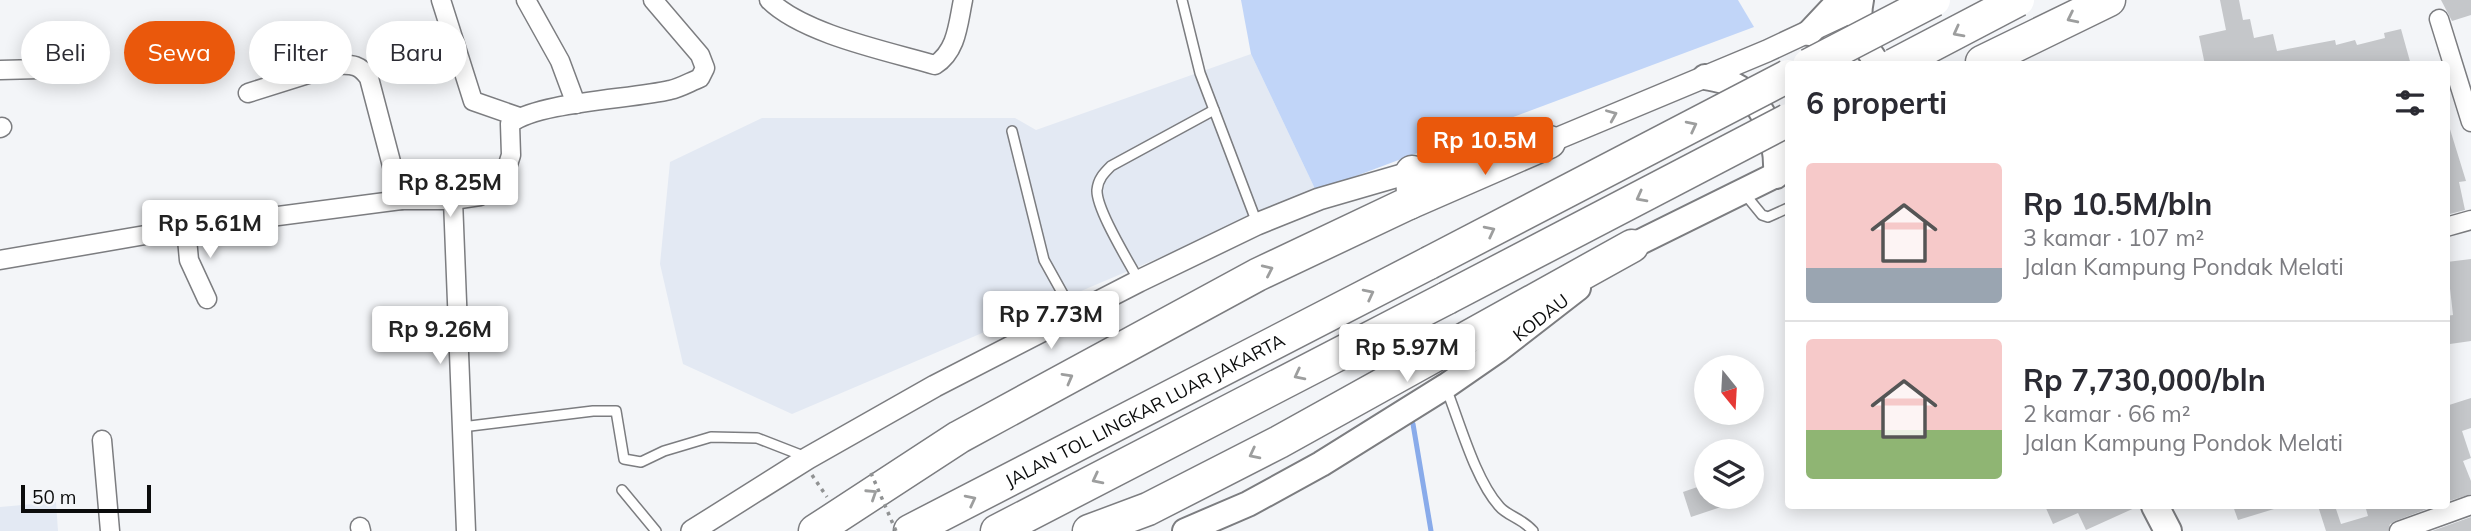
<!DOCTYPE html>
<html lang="id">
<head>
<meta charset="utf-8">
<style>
  :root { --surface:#fff; --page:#f7f7f7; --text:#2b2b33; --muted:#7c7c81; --line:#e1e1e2; --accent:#ea580c }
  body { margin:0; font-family:Mulish,sans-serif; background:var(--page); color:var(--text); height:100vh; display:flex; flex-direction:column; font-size:26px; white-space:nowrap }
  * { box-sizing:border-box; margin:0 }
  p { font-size:23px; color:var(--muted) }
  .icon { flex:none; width:38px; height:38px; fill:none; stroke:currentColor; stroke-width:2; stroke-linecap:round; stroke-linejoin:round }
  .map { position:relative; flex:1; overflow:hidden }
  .side { position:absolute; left:1785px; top:61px; width:665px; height:448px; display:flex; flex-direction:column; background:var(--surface); border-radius:7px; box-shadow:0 4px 18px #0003 }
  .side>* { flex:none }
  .top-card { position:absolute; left:21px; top:21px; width:665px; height:63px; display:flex; gap:14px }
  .needle { width:46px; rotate:162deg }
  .controls { position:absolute; left:1694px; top:355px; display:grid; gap:14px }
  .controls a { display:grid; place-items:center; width:70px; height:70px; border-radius:50%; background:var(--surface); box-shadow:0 4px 18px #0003; font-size:35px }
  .scale { position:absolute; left:21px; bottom:18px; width:130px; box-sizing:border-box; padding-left:7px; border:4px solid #0b0c0c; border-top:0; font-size:19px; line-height:24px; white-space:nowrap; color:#0b0c0c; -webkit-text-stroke:5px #f3f5f8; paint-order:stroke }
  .price { position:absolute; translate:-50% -60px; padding:0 16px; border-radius:7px; background:#fff; color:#222; font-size:23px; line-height:46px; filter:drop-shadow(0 2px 4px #0008) }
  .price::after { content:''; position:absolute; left:50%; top:42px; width:21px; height:16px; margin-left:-10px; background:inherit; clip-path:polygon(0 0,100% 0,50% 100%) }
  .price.selected { background:var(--accent); color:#fff }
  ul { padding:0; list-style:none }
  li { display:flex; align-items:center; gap:21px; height:175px; padding:0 21px }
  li+li { border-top:2px solid var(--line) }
  li span { display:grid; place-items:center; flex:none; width:196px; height:140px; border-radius:7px; color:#555 }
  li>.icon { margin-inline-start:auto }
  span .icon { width:84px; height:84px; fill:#fffc; stroke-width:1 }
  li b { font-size:30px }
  h2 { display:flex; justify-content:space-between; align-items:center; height:84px; padding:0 21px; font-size:30px }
  .chip { padding:0 24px; border-radius:32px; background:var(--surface); box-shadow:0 4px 18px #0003; font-size:24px; line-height:63px }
  .chip.selected { background:var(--accent); color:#fff }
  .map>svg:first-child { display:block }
  .built { fill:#e3e9f3 }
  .green { fill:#c1d5f8 }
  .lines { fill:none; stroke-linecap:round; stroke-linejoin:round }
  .stream { stroke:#89abea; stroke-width:5 }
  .building { fill:#c5c7ca }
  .service-casing { stroke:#7c7d80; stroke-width:12 }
  .minor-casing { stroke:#7c7d80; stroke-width:21 }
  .tertiary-casing { stroke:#7c7d80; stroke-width:24 }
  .secondary-casing { stroke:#7c7d80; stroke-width:28 }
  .primary-casing { stroke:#7c7d80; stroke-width:30 }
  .motorway-casing { stroke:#7c7d80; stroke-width:35 }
  .path { stroke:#909293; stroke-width:3.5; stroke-dasharray:3.5 5; stroke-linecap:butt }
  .service { stroke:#fff; stroke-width:9 }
  .minor { stroke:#fff; stroke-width:18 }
  .tertiary { stroke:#fff; stroke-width:21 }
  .secondary { stroke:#fff; stroke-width:24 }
  .primary { stroke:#fff; stroke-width:26 }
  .motorway { stroke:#fff; stroke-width:32 }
  .motorway-bridge-casing { stroke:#7c7d80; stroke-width:35; stroke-linecap:butt }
  .path-bridge { stroke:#909293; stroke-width:3.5; stroke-dasharray:3.5 5; stroke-linecap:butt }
  .motorway-bridge { stroke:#fff; stroke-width:32 }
  .oneway { stroke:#9d9e9e }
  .labels { text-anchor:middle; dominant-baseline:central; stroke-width:5; stroke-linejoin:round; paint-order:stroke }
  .street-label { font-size:18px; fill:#0b0c0c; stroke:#f3f5f8 }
</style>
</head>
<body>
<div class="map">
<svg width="2471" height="531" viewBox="0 0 2471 531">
  <rect width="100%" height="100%" fill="#f3f5f8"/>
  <!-- built -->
  <g class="built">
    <polygon points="1251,54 1316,191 792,414 683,364 660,264 670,162 762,118 1015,118 1036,130"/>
    <polygon points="56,502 58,531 0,531 0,507"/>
  </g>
  <!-- green -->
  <polygon class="green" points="1241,0 1738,0 1754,27 1316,191 1251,54"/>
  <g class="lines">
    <!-- stream -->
    <polyline class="stream" points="1413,424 1431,531"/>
  </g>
  <!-- building -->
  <g class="building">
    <polygon points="2220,0 2239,0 2243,20 2250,19 2254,38 2273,34 2277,51 2335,40 2336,45 2355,40 2357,45 2385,38 2384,33 2401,29 2411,65 2205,65 2199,36 2226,30"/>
    <polygon points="2441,0 2471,0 2471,15 2452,21"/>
    <polygon points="2446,126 2449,126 2466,181 2459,182 2465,210 2446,215"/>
    <polygon points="2471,259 2471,341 2450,344 2446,316 2453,315 2447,262"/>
    <polygon points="2471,398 2471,428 2462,431 2471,458 2463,461 2471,481 2471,494 2446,502 2446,406"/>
    <polygon points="1706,484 1706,497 1742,497 1742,500 1691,517 1683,492"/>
    <polygon points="2045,506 2139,506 2086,530 2078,513 2053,524"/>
    <polygon points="2233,506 2274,506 2274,509 2238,520"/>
    <polygon points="2318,506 2335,506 2341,524 2368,516 2366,509 2376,506 2435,506 2395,521 2390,524 2388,531 2326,531"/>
    <polygon points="2471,517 2471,531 2432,531"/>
  </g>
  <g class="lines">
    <!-- service casing -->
    <g class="service-casing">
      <g id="service">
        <polyline points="1182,0 1200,73 1257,223"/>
        <polyline points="1012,131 1044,260 1074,314"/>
        <polyline points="1744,193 1762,215 1768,217 1788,208"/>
        <path d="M1139 281C1129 262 1096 209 1097 190 1098 179 1104 173 1111 166L1214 110"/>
        <path d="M1446 388C1460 423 1475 479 1499 506 1507 516 1522 518 1533 531"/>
        <polyline points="462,427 593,411 616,411 624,459 641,462 664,451 711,437 757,438 806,457"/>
        <polyline points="622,490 656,531"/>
      </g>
    </g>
    <!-- minor casing -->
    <g class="minor-casing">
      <g id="minor">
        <polyline points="441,0 473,101 519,117"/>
        <polyline points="526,0 560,61 576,104"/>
        <path d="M769 0C803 34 887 51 935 65 957 51 958 24 963 0"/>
        <polyline points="2439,19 2471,122"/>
        <polyline points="0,70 40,69 77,65"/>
        <path d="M248 93 337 65C353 64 360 65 369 78L401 200"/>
        <polyline points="0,128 2,127"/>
        <polyline points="453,200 466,531"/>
        <polyline points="2446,227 2471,220"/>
        <polyline points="186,228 189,260 207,299"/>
        <path d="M0 260 186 228 401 200H453L480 196 503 180 511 155 510 124C536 102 633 99 670 90 680 88 690 82 700 78L705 68 700 55 653 0"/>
        <polyline points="102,440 110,531"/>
        <polyline points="360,527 361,531"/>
        <polyline points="2399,531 2471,505"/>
      </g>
    </g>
    <!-- tertiary casing -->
    <g class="tertiary-casing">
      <g id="tertiary">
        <polyline points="1539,144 1549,142 1767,51 1859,8"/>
        <polyline points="692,531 808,458 935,386 1139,281 1257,224 1319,199 1412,172 1497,153"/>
      </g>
    </g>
    <!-- secondary casing -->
    <g class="secondary-casing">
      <g id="secondary">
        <path d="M1861 0C1856 24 1863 46 1879 65"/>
        <polyline points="1809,33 1840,0"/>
        <path d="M1705 77C1712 78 1720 80 1727 82 1764 95 1778 141 1776 176"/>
        <polyline points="1618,257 1632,246 1788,169"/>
        <path id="s1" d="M1185 531 1248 504 1321 464 1446 386 1498 350 1578 288"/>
      </g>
    </g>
    <!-- primary casing -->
    <g class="primary-casing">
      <polyline id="primary" points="2155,506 2168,531"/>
    </g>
    <!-- motorway casing -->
    <g class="motorway-casing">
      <g id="motorway">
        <polyline points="1982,62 2109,0"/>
        <polyline points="1409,203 1549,142"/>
        <polyline points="815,531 959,437 1257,275 1409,203 1413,195 1412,172"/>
        <path id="s2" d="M910 531 1429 263"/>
        <polyline points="997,531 1447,298"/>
        <polyline points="1089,531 1148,509 1279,442 1632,246"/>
      </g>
    </g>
    <!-- path -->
    <polyline class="path" points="812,475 827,497"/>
    <!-- service -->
    <use href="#service" class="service"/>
    <!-- minor -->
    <use href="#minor" class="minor"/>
    <!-- tertiary -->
    <use href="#tertiary" class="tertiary"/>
    <!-- secondary -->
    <use href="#secondary" class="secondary"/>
    <!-- primary -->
    <use href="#primary" class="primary"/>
    <!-- motorway -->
    <use href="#motorway" class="motorway"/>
    <!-- motorway-bridge casing -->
    <g class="motorway-bridge-casing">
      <g id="motorway-bridge">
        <polyline points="1809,65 1934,0"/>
        <polyline points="1894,65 2018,0"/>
        <polyline points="1429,263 1788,76"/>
        <polyline points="1447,298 1788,120"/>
      </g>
    </g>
    <!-- path-bridge -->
    <polyline class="path-bridge" points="871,473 896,531"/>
    <!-- motorway-bridge -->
    <use href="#motorway-bridge" class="motorway-bridge"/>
  </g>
  <!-- one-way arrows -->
  <defs><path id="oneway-chevron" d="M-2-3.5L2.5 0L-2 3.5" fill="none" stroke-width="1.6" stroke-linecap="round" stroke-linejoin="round" transform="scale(1.75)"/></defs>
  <g class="oneway">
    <use href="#oneway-chevron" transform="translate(2072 18) rotate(154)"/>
    <use href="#oneway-chevron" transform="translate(1958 32) rotate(152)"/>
    <use href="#oneway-chevron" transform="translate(1612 115) rotate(-23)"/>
    <use href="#oneway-chevron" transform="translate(1692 126) rotate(-27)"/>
    <use href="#oneway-chevron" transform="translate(1641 197) rotate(152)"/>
    <use href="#oneway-chevron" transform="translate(1490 231) rotate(-27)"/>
    <use href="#oneway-chevron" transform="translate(1268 270) rotate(-25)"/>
    <use href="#oneway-chevron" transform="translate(1369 294) rotate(-27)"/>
    <use href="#oneway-chevron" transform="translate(1299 375) rotate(153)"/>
    <use href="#oneway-chevron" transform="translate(1068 378) rotate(-29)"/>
    <use href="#oneway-chevron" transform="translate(1254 454) rotate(153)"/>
    <use href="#oneway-chevron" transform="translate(1097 479) rotate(153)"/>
    <use href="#oneway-chevron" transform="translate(872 494) rotate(-33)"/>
    <use href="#oneway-chevron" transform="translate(971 500) rotate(-27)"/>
  </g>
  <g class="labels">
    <!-- street labels -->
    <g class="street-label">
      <text stroke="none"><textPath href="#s1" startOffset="416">KODAU</textPath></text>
      <text stroke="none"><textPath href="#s2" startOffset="264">JALAN TOL LINGKAR LUAR JAKARTA</textPath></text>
    </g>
  </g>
</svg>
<div class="controls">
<a><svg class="needle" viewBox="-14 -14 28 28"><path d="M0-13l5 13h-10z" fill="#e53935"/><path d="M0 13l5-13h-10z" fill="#7c7c81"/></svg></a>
<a><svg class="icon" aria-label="layers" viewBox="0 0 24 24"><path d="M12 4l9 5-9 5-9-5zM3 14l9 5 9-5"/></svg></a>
</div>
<div class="scale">50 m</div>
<b class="price selected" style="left:1485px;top:177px">Rp 10.5M</b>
<b class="price" style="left:450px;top:219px">Rp 8.25M</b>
<b class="price" style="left:210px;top:260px">Rp 5.61M</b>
<b class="price" style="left:1051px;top:351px">Rp 7.73M</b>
<b class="price" style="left:440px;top:366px">Rp 9.26M</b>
<b class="price" style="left:1407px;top:384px">Rp 5.97M</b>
<div class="top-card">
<a class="chip">Beli</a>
<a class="chip selected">Sewa</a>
<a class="chip">Filter</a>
<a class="chip">Baru</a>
</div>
<section class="side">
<h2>6 properti<svg class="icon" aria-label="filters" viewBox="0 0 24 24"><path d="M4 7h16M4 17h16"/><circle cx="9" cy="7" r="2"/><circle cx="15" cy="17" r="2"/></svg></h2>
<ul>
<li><span style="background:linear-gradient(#f6c9c9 75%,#9aa5b1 0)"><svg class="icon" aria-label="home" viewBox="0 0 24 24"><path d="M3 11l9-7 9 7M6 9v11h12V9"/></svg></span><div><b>Rp 10.5M/bln</b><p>3 kamar · 107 m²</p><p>Jalan Kampung Pondak Melati</p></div></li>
<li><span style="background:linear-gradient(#f6c9c9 65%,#8fb573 0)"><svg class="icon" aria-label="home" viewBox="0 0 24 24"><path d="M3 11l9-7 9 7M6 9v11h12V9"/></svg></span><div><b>Rp 7,730,000/bln</b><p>2 kamar · 66 m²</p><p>Jalan Kampung Pondok Melati</p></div></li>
</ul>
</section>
</div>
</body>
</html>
